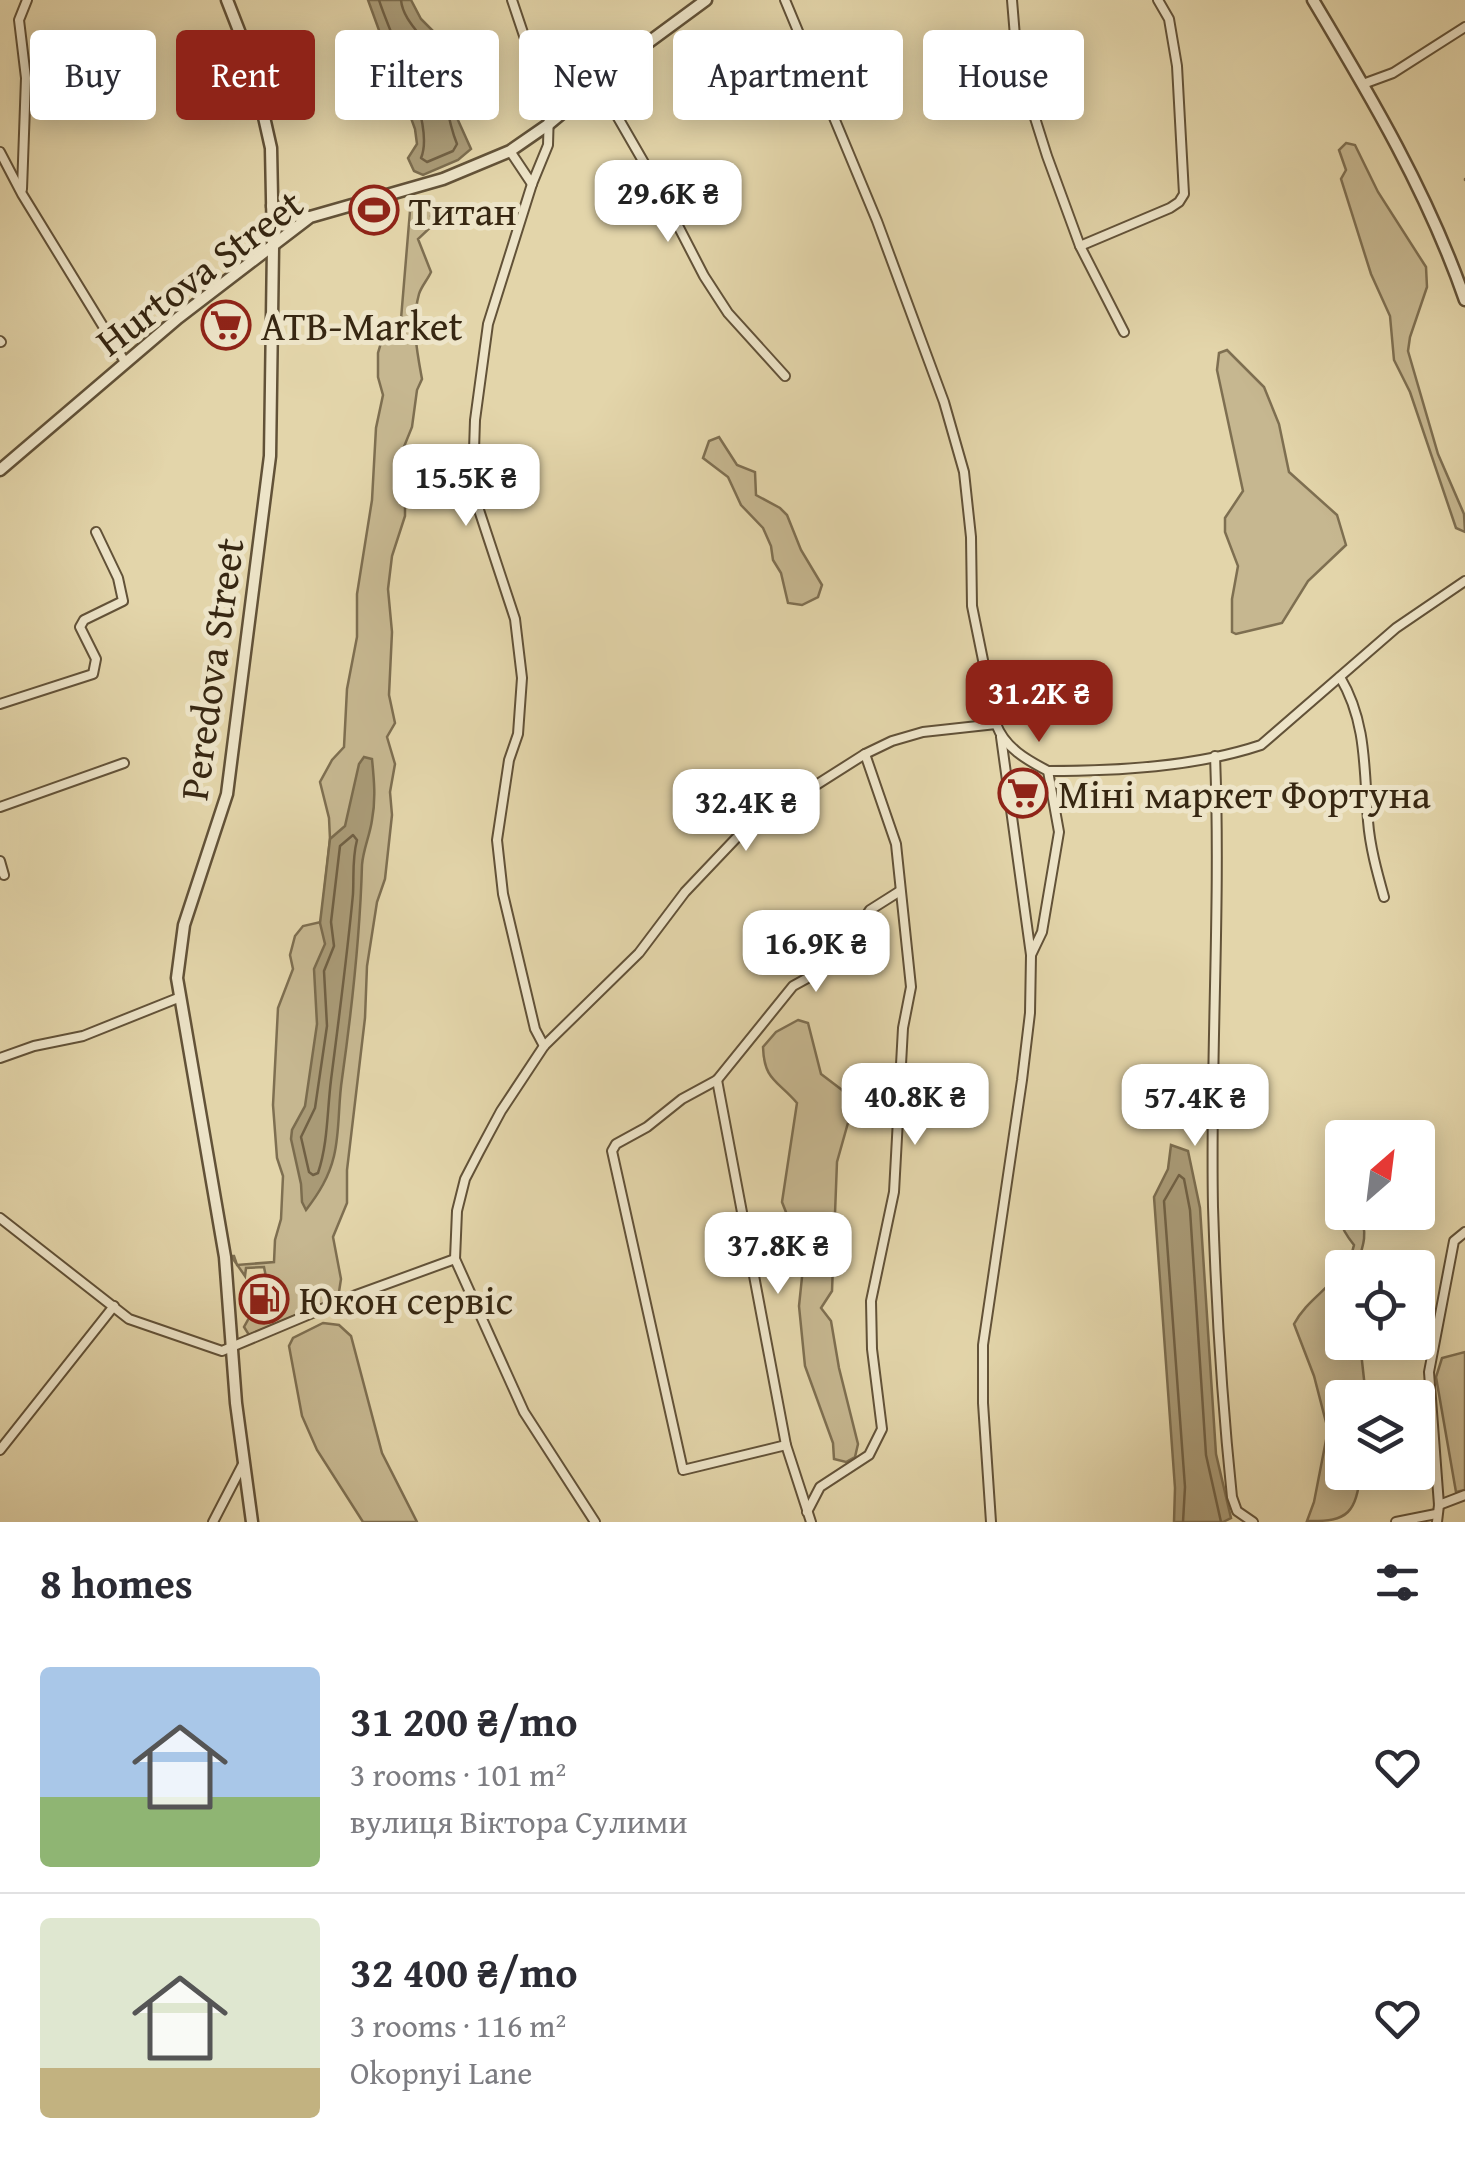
<!DOCTYPE html>
<html lang="en">
<head>
<meta charset="utf-8">
<style>
  :root { --surface:#fff; --page:#f2f2f3; --text:#2b2b33; --muted:#7c7c81; --line:#e1e1e2; --accent:#8f2418 }
  body { margin:0; font-family:"Gentium Book Plus",serif; background:var(--page); color:var(--text); height:100vh; display:flex; flex-direction:column; font-size:38px; white-space:nowrap }
  * { box-sizing:border-box; margin:0 }
  p { font-size:32px; color:var(--muted) }
  .icon { flex:none; width:55px; height:55px; fill:none; stroke:currentColor; stroke-width:2; stroke-linecap:round; stroke-linejoin:round }
  .map { position:relative; height:1522px; overflow:hidden }
  .details { display:flex; flex-direction:column; background:var(--surface); flex:1 }
  .details>* { flex:none }
  .hud { position:absolute; left:30px; top:30px; width:1405px; height:90px; display:flex; gap:20px }
  .needle { width:65px; rotate:28deg }
  .fabs { position:absolute; left:1325px; top:1120px; display:grid; gap:20px }
  .fabs a { display:grid; place-items:center; width:110px; height:110px; border-radius:10px; background:var(--surface); box-shadow:0 5px 25px #0003; font-size:50px }
  .price { position:absolute; translate:-50% -85px; padding:0 22px; border-radius:20px; background:#fff; color:#222; font-size:32px; line-height:65px; filter:drop-shadow(0 2px 5px #0008) }
  .price::after { content:''; position:absolute; left:50%; top:60px; width:30px; height:22px; margin-left:-15px; background:inherit; clip-path:polygon(0 0,100% 0,50% 100%) }
  .price.selected { background:var(--accent); color:#fff }
  ul { padding:0; list-style:none }
  li { display:flex; align-items:center; gap:30px; height:250px; padding:0 40px }
  li+li { border-top:2px solid var(--line) }
  li span { display:grid; place-items:center; flex:none; width:280px; height:200px; border-radius:10px; color:#555 }
  li>.icon { margin-inline-start:auto }
  span .icon { width:120px; height:120px; fill:#fffc; stroke-width:1 }
  li b { font-size:42px }
  h2 { display:flex; justify-content:space-between; align-items:center; height:120px; padding:0 40px; font-size:42px }
  .tag { padding:0 35px; border-radius:10px; background:var(--surface); box-shadow:0 5px 25px #0003; font-size:35px; line-height:90px }
  .tag.selected { background:var(--accent); color:#fff }
  .map>svg:first-child { display:block }
  .green { fill:#c6b790; stroke:#7e6f51; stroke-width:2.5 }
  .water { fill:#a99a76; stroke:#7b6c4e; stroke-width:2.5 }
  .lines { fill:none; stroke-linecap:round; stroke-linejoin:round }
  .shore { stroke:#706044; stroke-width:2.5 }
  .stream { stroke:#7b6c4e; stroke-width:2.5 }
  .minor-casing { stroke:#625238; stroke-width:12 }
  .tertiary-casing { stroke:#625238; stroke-width:15 }
  .minor { stroke:#ede4c8; stroke-width:8 }
  .tertiary { stroke:#ede4c8; stroke-width:10 }
  .labels { text-anchor:middle; dominant-baseline:central; stroke-width:10; stroke-linejoin:round; paint-order:stroke }
  .poi-label { font-size:40px; fill:#372712; stroke:#ede4c8; text-anchor:start }
  .street-label { font-size:40px; fill:#372712; stroke:#ede4c8 }
</style>
</head>
<body>
<div class="map">
<svg width="1465" height="1522" viewBox="0 0 1465 1522">
  <rect width="100%" height="100%" fill="#e3d5aa"/>
  <filter id="stains"><feTurbulence type="fractalNoise" baseFrequency=".002" numOctaves="4"/><feColorMatrix values="0 0 0 0 .2 0 0 0 0 .09 0 0 0 0 .02 0 0 0 .5 -.17"/></filter>
  <radialGradient id="worn" r=".72"><stop offset=".6" stop-color="#630" stop-opacity="0"/><stop offset="1" stop-color="#630" stop-opacity=".3"/></radialGradient>
  <!-- green -->
  <g class="green">
    <polygon points="1346,143 1355,145 1378,192 1426,267 1427,287 1410,337 1408,351 1438,454 1464,514 1465,532 1456,528 1410,392 1394,360 1390,316 1371,274 1341,179 1346,170 1339,150"/>
    <path d="M423 200 434 205 431 216 435 223 418 239 431 272C428 279 421 287 419 294 411 323 417 352 422 379L417 390 412 427 397 464 405 489V516L392 556 388 589 392 632 389 695 395 723 387 737 395 764 390 792 392 815 385 879 377 902 367 966 365 1018 347 1170V1203L333 1237 341 1279 339 1292 330 1301 249 1335 244 1327 249 1318 257 1315 259 1322 273 1320 275 1311 272 1310 270 1277H266L264 1267 246 1268 245 1276 231 1256H234L237 1265 274 1262 275 1240 281 1219 283 1176 277 1158 273 1105 278 1008 293 969 290 955 295 936 303 926 321 922 330 839 329 818 320 782 332 760 344 747 347 689 357 637V594L372 500 376 428 383 395 378 377V353L386 326 401 319 410 211Z"/>
    <polygon points="1227,350 1264,387 1279,424 1289,472 1337,515 1346,545 1308,581 1282,623 1236,634 1232,632 1232,599 1238,566 1225,532 1225,518 1243,491 1217,370 1219,353"/>
    <polygon points="719,437 737,465 755,472 756,495 780,508 787,515 801,550 822,585 818,597 802,605 788,603 781,573 773,560 771,546 763,528 741,505 728,477 703,458 709,441"/>
    <path d="M798 1020 808 1023 821 1074 842 1090 853 1105 837 1162 832 1291 821 1308 831 1321 839 1368 858 1444 855 1457 846 1462 834 1459 833 1443 805 1366 799 1306 804 1258 782 1202 797 1103C777 1080 764 1080 763 1047L776 1032Z"/>
    <path d="M1342 1188V1212L1359 1213C1369 1233 1363 1247 1356 1267H1343L1351 1256 1354 1245C1341 1229 1330 1206 1342 1188Z"/>
    <path d="M1342 1269V1342L1360 1343 1366 1397 1342 1398V1472L1361 1473C1355 1512 1350 1522 1307 1521L1314 1502 1328 1430 1314 1376 1294 1324C1306 1301 1328 1290 1342 1269Z"/>
    <polygon points="323,1323 339,1325 351,1336 382,1453 417,1522 363,1522 317,1450 302,1416 289,1346 293,1338"/>
    <polygon points="1465,1352 1465,1490 1456,1492 1436,1377 1442,1358"/>
  </g>
  <!-- water -->
  <g class="water">
    <polygon points="368,0 411,0 421,19 434,32 447,59 457,118 471,149 458,160 423,175 414,171 408,158 417,144 415,129"/>
    <path d="M364 757 372 759C374 779 376 799 372 820 370 835 363 850 362 865 360 937 352 1008 342 1079 338 1104 340 1131 334 1156 329 1177 319 1193 306 1210L302 1202 301 1184 291 1139 292 1130 305 1106 317 1024 314 969 325 944 320 923 330 839 345 826 359 764Z"/>
    <polygon points="1171,1145 1188,1151 1200,1208 1216,1454 1231,1518 1223,1522 1174,1522 1175,1488 1154,1197 1168,1169"/>
  </g>
  <g class="lines">
    <!-- shore -->
    <g class="shore">
      <path d="M379 0C391 39 436 123 421 158L427 162 453 151 457 144C445 115 446 88 436 60 428 39 403 23 401 0"/>
      <path d="M353 835 357 840C352 859 354 875 353 894 347 957 339 1018 331 1080 327 1112 328 1143 318 1173L313 1175 309 1172 301 1137 315 1108 327 1026 324 971 334 946 331 922 340 846Z"/>
      <polyline points="1183,1522 1185,1487 1164,1201 1179,1175 1184,1179 1190,1210 1206,1455 1221,1522"/>
    </g>
    <!-- stream -->
    <polyline class="stream" points="1465,180 1465,179"/>
    <!-- minor casing -->
    <g class="minor-casing">
      <g id="minor">
        <polyline points="512,0 549,110 548,145 532,184 488,324 475,420 473,481 479,510 515,619 522,678 518,734 509,760 497,840 503,894 535,1029 544,1046"/>
        <path d="M785 0 877 221 944 402 964 472 971 537 972 606 996 724C1005 748 1027 760 1048 771L1059 832 1042 932 1031 955 1030 1013 1022 1080 983 1345V1403L991 1522"/>
        <polyline points="1012,0 1017,61 1047,156 1080,246 1124,332"/>
        <polyline points="598,83 658,187 704,276 728,313 785,376"/>
        <polyline points="1363,84 1393,73 1465,27"/>
        <polyline points="510,151 532,184"/>
        <polyline points="0,152 22,194 125,362"/>
        <polyline points="22,189 26,78 19,20 27,0"/>
        <polyline points="1080,246 1170,208 1179,202 1184,194 1177,66 1169,19 1158,0"/>
        <polyline points="0,341 1,342"/>
        <path d="M1340 677C1367 722 1364 770 1368 821 1370 847 1377 872 1384 897"/>
        <polyline points="0,704 93,674 96,659 80,627 84,620 123,601 118,578 96,532"/>
        <polyline points="1001,737 1031,955"/>
        <path d="M1215 756C1221 906 1210 1057 1213 1207 1216 1304 1222 1401 1232 1497L1237 1511 1253 1522"/>
        <path d="M1048 771C1117 771 1195 767 1261 745L1396 628 1465 581"/>
        <polyline points="0,807 124,763"/>
        <polyline points="0,861 4,875"/>
        <polyline points="0,1058 34,1046 83,1036 178,998"/>
        <polyline points="717,1080 786,1445 811,1522"/>
        <polyline points="0,1218 129,1319 222,1351 348,1298 455,1259"/>
        <polyline points="786,1445 683,1470 612,1151 616,1144 647,1127 682,1099 717,1080 793,986 833,964 870,910 900,891"/>
        <polyline points="0,1450 114,1306"/>
        <polyline points="1439,1505 1465,1495"/>
        <polyline points="807,1512 820,1487 869,1455 882,1429 872,1349 871,1301 894,1192 903,1028 911,987 896,844 865,754"/>
        <polyline points="213,1522 243,1464"/>
        <polyline points="595,1522 524,1412 455,1259 457,1211 465,1179 479,1152 501,1111 544,1046 639,953 685,892 742,832 865,754 892,741 923,732 996,724"/>
        <polyline points="1396,1522 1436,1514"/>
        <polyline points="1437,1522 1439,1505 1429,1372 1454,1241 1465,1232"/>
      </g>
    </g>
    <!-- tertiary casing -->
    <g class="tertiary-casing">
      <g id="tertiary">
        <polyline points="227,0 252,64 271,148 273,247 270,456 227,794 184,925 177,978 225,1257 236,1403 252,1522"/>
        <path d="M1313 0C1371 97 1428 193 1465 300"/>
        <polyline points="272,206 288,215 309,217"/>
        <polyline points="0,470 178,318 310,217 443,179 510,151 549,124 634,53 706,0"/>
      </g>
    </g>
    <!-- minor -->
    <use href="#minor" class="minor"/>
    <!-- tertiary -->
    <use href="#tertiary" class="tertiary"/>
  </g>
  <!-- icons -->
  <defs>
    <g id="stadium-ring" transform="scale(2.5)"><circle r="9.5" fill="#ede4c8" stroke="#8f2418" stroke-width="1.5"/><path d="M0-5a6.5 5 0 1 0 0 10a6.5 5 0 1 0 0-10ZM-3.5-1.8h7v3.6h-7Z" fill="#8f2418"/></g>
    <g id="supermarket-ring" transform="scale(2.5)"><circle r="9.5" fill="#ede4c8" stroke="#8f2418" stroke-width="1.5"/><path d="M-6-5.5h2.5l.6 2H6L4.5 2H-2.5L-4.4-4H-6ZM-1.5 3.2a1.3 1.3 0 1 0 .1 0ZM3 3.2a1.3 1.3 0 1 0 .1 0Z" fill="#8f2418"/></g>
    <g id="fuel-ring" transform="scale(2.5)"><circle r="9.5" fill="#ede4c8" stroke="#8f2418" stroke-width="1.5"/><path d="M-5.5-6h7V0h2V4h1.3V-2.5L3-4.5l.8-.8L6-3V5H2.5V1h-1V6h-7ZM-4.2-4.7v3.2H.2V-4.7Z" fill="#8f2418"/></g>
  </defs>
  <g fill-rule="evenodd">
    <use href="#stadium-ring" x="374" y="210"/>
    <use href="#supermarket-ring" x="226" y="325"/>
    <use href="#supermarket-ring" x="1023" y="793"/>
    <use href="#fuel-ring" x="264" y="1299"/>
  </g>
  <g class="labels">
    <!-- poi labels -->
    <g class="poi-label">
      <text x="409" y="210">Титан</text>
      <text x="261" y="325">ATB-Market</text>
      <text x="1058" y="793">Міні маркет Фортуна</text>
      <text x="299" y="1299">Юкон сервіс</text>
    </g>
    <!-- street labels -->
    <g class="street-label">
      <text transform="translate(199 272) rotate(-37)">Hurtova Street</text>
      <text transform="translate(211 669) rotate(-82)">Peredova Street</text>
    </g>
  </g>
  <rect width="100%" height="100%" filter="url(#stains)"/>
  <rect width="100%" height="100%" fill="url(#worn)"/>
</svg>
<div class="fabs">
<a><svg class="needle" viewBox="-14 -14 28 28"><path d="M0-13l5 13h-10z" fill="#e53935"/><path d="M0 13l5-13h-10z" fill="#7c7c81"/></svg></a>
<a><svg class="icon" aria-label="locate" viewBox="0 0 24 24"><circle cx="12" cy="12" r="6"/><path d="M12 2v4M12 18v4M2 12h4M18 12h4"/></svg></a>
<a><svg class="icon" aria-label="layers" viewBox="0 0 24 24"><path d="M12 4l9 5-9 5-9-5zM3 14l9 5 9-5"/></svg></a>
</div>
<b class="price" style="left:668px;top:245px">29.6K ₴</b>
<b class="price" style="left:466px;top:529px">15.5K ₴</b>
<b class="price selected" style="left:1039px;top:745px">31.2K ₴</b>
<b class="price" style="left:746px;top:854px">32.4K ₴</b>
<b class="price" style="left:816px;top:995px">16.9K ₴</b>
<b class="price" style="left:915px;top:1148px">40.8K ₴</b>
<b class="price" style="left:1195px;top:1149px">57.4K ₴</b>
<b class="price" style="left:778px;top:1297px">37.8K ₴</b>
<div class="hud">
<a class="tag">Buy</a>
<a class="tag selected">Rent</a>
<a class="tag">Filters</a>
<a class="tag">New</a>
<a class="tag">Apartment</a>
<a class="tag">House</a>
</div>
</div>
<section class="details">
<h2>8 homes<svg class="icon" aria-label="filters" viewBox="0 0 24 24"><path d="M4 7h16M4 17h16"/><circle cx="9" cy="7" r="2"/><circle cx="15" cy="17" r="2"/></svg></h2>
<ul>
<li><span style="background:linear-gradient(#a9c7e8 65%,#8fb573 0)"><svg class="icon" aria-label="home" viewBox="0 0 24 24"><path d="M3 11l9-7 9 7M6 9v11h12V9"/></svg></span><div><b>31 200 ₴/mo</b><p>3 rooms · 101 m²</p><p>вулиця Віктора Сулими</p></div><svg class="icon" aria-label="heart" viewBox="0 0 24 24"><path d="M12 20l-8-8c-3-5 5-10 8-4 3-6 11-1 8 4z"/></svg></li>
<li><span style="background:linear-gradient(#dfe7d0 75%,#c2b280 0)"><svg class="icon" aria-label="home" viewBox="0 0 24 24"><path d="M3 11l9-7 9 7M6 9v11h12V9"/></svg></span><div><b>32 400 ₴/mo</b><p>3 rooms · 116 m²</p><p>Okopnyi Lane</p></div><svg class="icon" aria-label="heart" viewBox="0 0 24 24"><path d="M12 20l-8-8c-3-5 5-10 8-4 3-6 11-1 8 4z"/></svg></li>
</ul>
</section>
</body>
</html>
